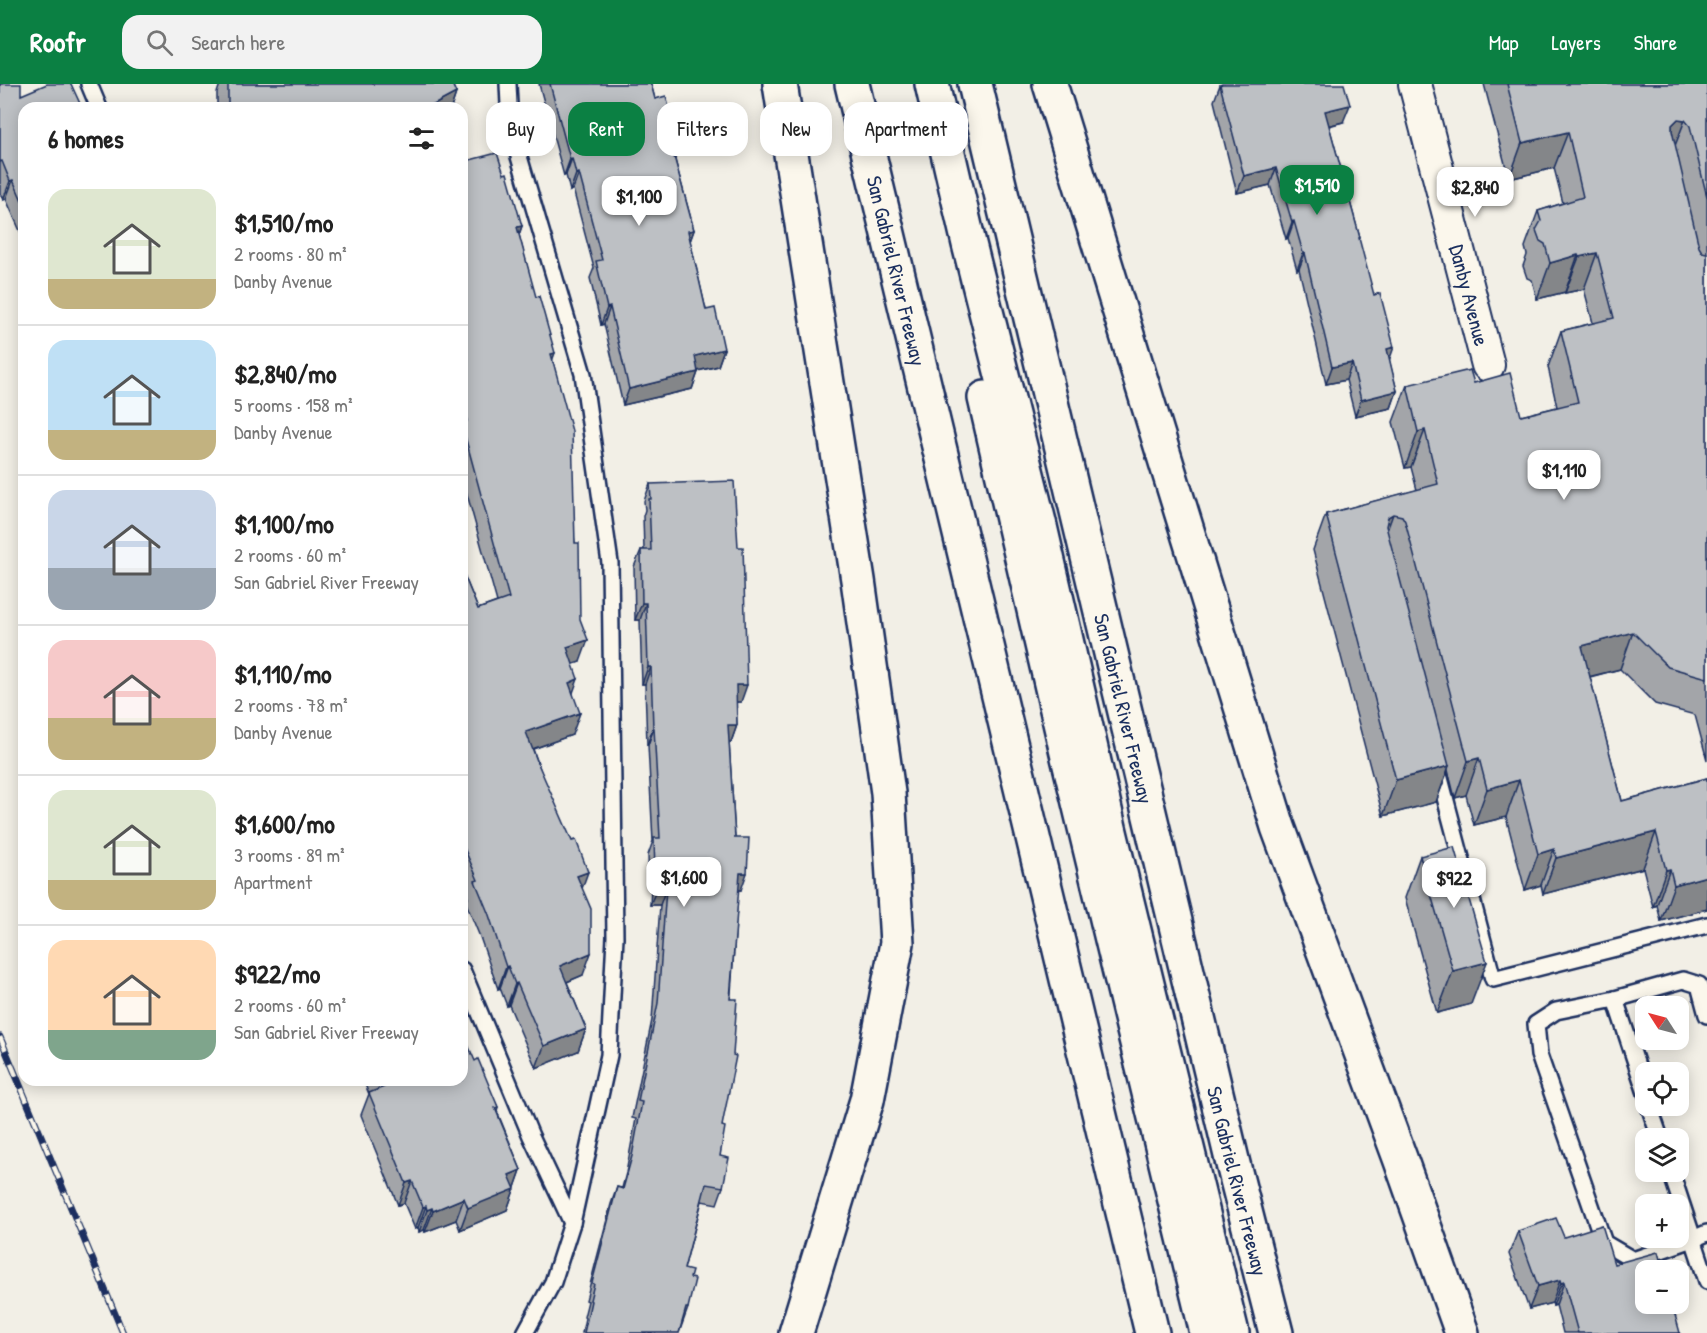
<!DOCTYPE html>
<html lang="en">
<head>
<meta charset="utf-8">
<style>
  :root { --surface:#fff; --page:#f2f2f2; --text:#222; --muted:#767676; --line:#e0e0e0; --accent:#0b8043 }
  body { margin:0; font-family:"Patrick Hand",sans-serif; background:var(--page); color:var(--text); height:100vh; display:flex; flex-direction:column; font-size:22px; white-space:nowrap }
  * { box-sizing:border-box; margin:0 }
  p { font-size:20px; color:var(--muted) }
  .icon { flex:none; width:33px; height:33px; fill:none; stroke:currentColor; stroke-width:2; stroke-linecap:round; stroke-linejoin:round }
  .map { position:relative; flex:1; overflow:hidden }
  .side { position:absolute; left:18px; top:18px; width:450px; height:984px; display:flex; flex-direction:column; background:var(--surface); border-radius:18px; box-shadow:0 3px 15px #0003 }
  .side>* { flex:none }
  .top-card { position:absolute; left:486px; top:18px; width:570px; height:54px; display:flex; gap:12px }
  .needle { width:39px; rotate:306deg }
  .controls { position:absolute; left:1635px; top:912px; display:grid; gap:12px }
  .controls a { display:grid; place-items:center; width:54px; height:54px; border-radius:12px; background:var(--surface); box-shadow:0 3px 15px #0003; font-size:30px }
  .price { position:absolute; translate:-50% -51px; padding:0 14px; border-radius:12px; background:#fff; color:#222; font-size:20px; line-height:39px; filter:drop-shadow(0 2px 3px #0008) }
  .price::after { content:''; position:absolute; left:50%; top:36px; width:18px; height:14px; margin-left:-9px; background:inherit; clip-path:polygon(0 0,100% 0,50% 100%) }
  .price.on { background:var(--accent); color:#fff }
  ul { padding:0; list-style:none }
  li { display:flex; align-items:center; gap:18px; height:150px; padding:0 30px }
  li+li { border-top:2px solid var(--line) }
  li span { display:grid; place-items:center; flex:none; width:168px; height:120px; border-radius:18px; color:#555 }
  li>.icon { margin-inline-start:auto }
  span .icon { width:72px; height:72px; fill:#fffc; stroke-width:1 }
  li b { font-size:26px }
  h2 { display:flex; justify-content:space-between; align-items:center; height:72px; padding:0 30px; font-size:26px }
  .pill { padding:0 21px; border-radius:18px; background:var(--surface); box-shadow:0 3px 15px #0003; font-size:21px; line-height:54px }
  .pill.on { background:var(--accent); color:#fff }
  header { display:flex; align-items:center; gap:36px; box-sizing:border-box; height:84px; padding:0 30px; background:var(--accent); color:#fff }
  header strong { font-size:28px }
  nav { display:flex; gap:33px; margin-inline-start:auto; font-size:21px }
  .search { width:420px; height:54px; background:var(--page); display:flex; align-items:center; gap:15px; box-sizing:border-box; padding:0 21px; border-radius:18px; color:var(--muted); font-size:22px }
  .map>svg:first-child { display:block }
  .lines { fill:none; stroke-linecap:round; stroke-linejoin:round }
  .lane-casing { stroke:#1b2f5e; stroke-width:20 }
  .street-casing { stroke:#1b2f5e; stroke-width:36 }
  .highway-casing { stroke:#1b2f5e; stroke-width:38 }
  .lane { stroke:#fbf7ec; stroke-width:15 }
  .street { stroke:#fbf7ec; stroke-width:32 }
  .highway { stroke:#fbf7ec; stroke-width:33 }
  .rail-casing { stroke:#1b2f5e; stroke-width:7 }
  .rail { stroke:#fbf7ec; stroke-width:4.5; stroke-dasharray:14; stroke-linecap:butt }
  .wall { fill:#a3a5a9; stroke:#1b2f5e; stroke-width:1.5 }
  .shaded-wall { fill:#848689; stroke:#1b2f5e; stroke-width:1.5 }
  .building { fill:#bdc0c4; stroke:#1b2f5e; stroke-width:1.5 }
  .labels { text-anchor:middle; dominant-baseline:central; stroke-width:4.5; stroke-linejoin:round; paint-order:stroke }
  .street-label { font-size:21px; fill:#1b2f5e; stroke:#fbf7ec }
</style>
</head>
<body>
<header>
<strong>Roofr</strong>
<div class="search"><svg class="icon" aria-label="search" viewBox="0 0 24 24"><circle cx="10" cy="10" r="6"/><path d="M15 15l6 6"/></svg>Search here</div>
<nav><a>Map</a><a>Layers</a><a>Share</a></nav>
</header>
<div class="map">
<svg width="1707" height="1249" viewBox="0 0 1707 1249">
  <rect width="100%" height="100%" fill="#f2efe6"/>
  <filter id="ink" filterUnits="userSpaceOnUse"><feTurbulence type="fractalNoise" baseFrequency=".0167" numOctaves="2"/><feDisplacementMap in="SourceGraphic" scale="12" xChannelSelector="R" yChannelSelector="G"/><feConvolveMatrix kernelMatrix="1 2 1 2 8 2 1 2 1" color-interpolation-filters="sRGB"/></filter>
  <g filter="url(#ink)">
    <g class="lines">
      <!-- lane casing -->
      <g class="lane-casing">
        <g id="lane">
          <polyline points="89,0 99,24"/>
          <polyline points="508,0 510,42 583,290 610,479 615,853 609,971 572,1139 553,1198 525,1249"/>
          <polyline points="1437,683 1493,895 1707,841"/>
          <polyline points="462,886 531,1052 572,1139"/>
          <polyline points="1615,915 1646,1009"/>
          <polyline points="1707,931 1699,901 1683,896 1615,915 1556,927 1536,940 1539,971 1604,1159 1633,1176 1693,1155 1707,1149"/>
          <polyline points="1649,1022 1660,1054"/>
          <polyline points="1671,1088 1707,1197"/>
        </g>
      </g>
      <!-- street casing -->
      <g class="street-casing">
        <g id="street">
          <path id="s1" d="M1415 0 1488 281"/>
        </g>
      </g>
      <!-- highway casing -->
      <g class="highway-casing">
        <g id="highway">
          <polyline points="780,0 858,496 888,709 897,859 867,1016 796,1249"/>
          <path id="s2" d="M852 0 1152 1249"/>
          <polyline points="932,0 969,160 1039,438 1110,748 1232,1249"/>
          <path id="s3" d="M975 0 1233 1080 1276 1249"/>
          <polyline points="1050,0 1278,743 1400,1074 1462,1249"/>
          <polyline points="985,314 1068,673 1207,1249"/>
        </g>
      </g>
      <!-- lane -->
      <use href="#lane" class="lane"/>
      <!-- street -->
      <use href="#street" class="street"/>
      <!-- highway -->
      <use href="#highway" class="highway"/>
      <!-- rail casing -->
      <g class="rail-casing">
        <polyline id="rail" points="0,953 123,1249"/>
      </g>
      <!-- rail -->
      <use href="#rail" class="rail"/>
    </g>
    <!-- wall -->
    <g class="wall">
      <polygon points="0,0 21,11 24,24 24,156 6,115 3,116 0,109"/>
      <polygon points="220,0 452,0 456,9 451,24 217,24 217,9"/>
      <polygon points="539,0 651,0 655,15 680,63 675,76 694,146 690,157 706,226 724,265 718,282 698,287 698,288 692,305 623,321 604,240 601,241 590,194 594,184 573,105 570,107 566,91 564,92"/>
      <polygon points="1484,0 1707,0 1707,676 1695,631 1655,620 1620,585 1590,593 1622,717 1707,694 1707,825 1661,837 1657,821 1653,823 1643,784 1543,810 1541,801 1525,806 1506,733 1474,741 1466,711 1455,714 1448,686 1436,718 1383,732 1313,466 1326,430 1417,406 1411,383 1405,384 1393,338 1407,301 1474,299 1521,332 1557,323 1548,283 1561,247 1593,239 1584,205 1565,209 1565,208 1537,215 1532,196 1527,194 1523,182 1527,171 1525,163 1538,127 1563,119 1554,84 1509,95"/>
      <polygon points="1220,1 1343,38 1329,42 1360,154 1359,157 1397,307 1391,324 1355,332 1346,296 1326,300 1299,185 1297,186 1288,154 1286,155 1270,101 1237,109 1214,17"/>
      <polygon points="462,78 522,142 519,151 552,277 575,459 580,578 573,580 572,651 533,665 582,805 583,891 567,898 586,945 578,967 536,984 509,921 507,922 500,904 498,905 480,853 466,819 468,814 462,800 462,486 478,525 497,518 462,392"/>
      <polygon points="650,400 741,618 736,618 737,641 731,658 729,658 735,754 741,806 738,806 720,1072 723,1103 717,1120 702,1117 684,1185 690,1194 688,1224 679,1249 582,1249 585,1234 584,1233 588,1217 586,1216 611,1120 617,1103 622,1104 626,1089 636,1035 632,1034 652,936 660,821 650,821 651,804 649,804 648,771 653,757 648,661 647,661 645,600 642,600 640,536 635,536 634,483 641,466 644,466 643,432 645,426 644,417"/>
      <polygon points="1420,772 1471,920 1437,929 1405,814"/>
      <polygon points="475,977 498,1023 497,1027 521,1086 507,1126 460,1146 456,1136 425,1148 424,1146 419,1148 418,1144 415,1145 404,1119 398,1121 361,1031 369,1010 363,996 462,996"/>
      <polygon points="1518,1147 1564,1153 1614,1180 1680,1249 1563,1249 1556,1221 1553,1222 1552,1219 1529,1225 1509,1170"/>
    </g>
    <!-- shaded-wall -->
    <g class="shaded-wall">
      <polygon points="456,9 451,24 428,24"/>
      <polygon points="1350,21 1343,38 1318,44 1325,27"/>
      <polygon points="1678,35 1685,36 1671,72 1672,41"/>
      <polygon points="1568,48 1554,84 1509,95 1522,59"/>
      <polygon points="680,63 674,80 672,65"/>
      <polygon points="572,74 566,91 564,92 570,75"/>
      <polygon points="1276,84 1270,101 1237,109 1244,92"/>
      <polygon points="579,89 573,105 570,107 576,90"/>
      <polygon points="13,96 6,115 3,116 10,97"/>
      <polygon points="1294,137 1288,154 1286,155 1292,138"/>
      <polygon points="522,142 514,164 517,143"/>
      <polygon points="694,146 688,163 688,147"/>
      <polygon points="1303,169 1305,169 1299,185 1297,186"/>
      <polygon points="1597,169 1584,205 1565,209 1579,173"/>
      <polygon points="1578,171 1565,208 1537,215 1550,179"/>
      <polygon points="610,223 604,240 601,241 607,224"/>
      <polygon points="1394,263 1388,280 1387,265"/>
      <polygon points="724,265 718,282 689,289 695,272"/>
      <polygon points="555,269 547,291 551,270"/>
      <polygon points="1352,279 1346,296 1326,300 1332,283"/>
      <polygon points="698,288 692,305 623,321 629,305"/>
      <polygon points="1397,307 1391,324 1355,332 1361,316"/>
      <polygon points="1425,346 1411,383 1405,384 1418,348"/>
      <polygon points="1393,430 1380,466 1388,433"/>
      <polygon points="642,519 646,519 640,536 635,536"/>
      <polygon points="1633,548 1620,585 1568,598 1582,562"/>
      <polygon points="588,556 580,578 559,585 567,563"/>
      <polygon points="648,583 651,583 645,600 642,600"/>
      <polygon points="578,595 570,617 569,599"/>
      <polygon points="736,601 747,601 741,618 729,618"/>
      <polygon points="580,629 572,651 518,670 526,648"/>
      <polygon points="728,641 737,641 731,658 722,658"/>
      <polygon points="653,644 654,644 648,661 647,661"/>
      <polygon points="1479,674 1466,711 1455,714 1468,677"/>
      <polygon points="1449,682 1436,718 1383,732 1396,696"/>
      <polygon points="1519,696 1506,733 1474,741 1487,705"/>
      <polygon points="1656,748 1643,784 1543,810 1556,774"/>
      <polygon points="1554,765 1541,801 1525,806 1538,770"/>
      <polygon points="1670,785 1657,821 1653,823 1666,786"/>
      <polygon points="655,787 657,787 651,804 649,804"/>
      <polygon points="588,788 580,810 577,792"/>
      <polygon points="740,789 747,789 741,806 733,806"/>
      <polygon points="1707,792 1707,825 1661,837 1674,801"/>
      <polygon points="657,804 666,804 660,821 650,821"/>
      <polygon points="591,869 583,891 552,904 560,882"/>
      <polygon points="1487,878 1471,920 1437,929 1453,887"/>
      <polygon points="508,882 500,904 498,905 506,883"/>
      <polygon points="517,899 509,921 507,922 515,900"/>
      <polygon points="586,945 578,967 536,984 544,962"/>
      <polygon points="521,1086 507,1126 460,1146 468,1124 509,1091"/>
      <polygon points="412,1097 404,1119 398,1121 406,1099"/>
      <polygon points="464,1114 456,1136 425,1148 433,1127"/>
      <polygon points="426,1122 418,1144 415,1145 423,1123"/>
      <polygon points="432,1124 424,1146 419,1148 427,1126"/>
      <polygon points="1560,1196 1552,1219 1529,1225 1538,1202"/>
      <polygon points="1564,1198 1556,1221 1553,1222 1561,1199"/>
    </g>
    <!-- building -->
    <g class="building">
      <polygon points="0,0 21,0 21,11 47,0 71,0 82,24 24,24 24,121 13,96 10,97 2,77 0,78"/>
      <polygon points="228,0 452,0 456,9 428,24 228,24"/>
      <polygon points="550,0 651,0 655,15 666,12 680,63 672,65 694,146 688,147 706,226 715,224 724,265 695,272 698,288 629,305 610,223 607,224 596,177 602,176 579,89 576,90 572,74 570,75"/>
      <polygon points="1222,0 1344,0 1350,21 1325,27 1360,154 1359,154 1374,211 1380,209 1394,263 1387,265 1397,307 1361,316 1352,279 1332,283 1305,169 1303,169 1294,137 1292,138 1276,84 1244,92 1220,1"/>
      <polygon points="1507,0 1707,0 1707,113 1690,42 1685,36 1678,35 1672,41 1672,47 1699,163 1702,168 1707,169 1707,594 1668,583 1633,548 1582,562 1622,717 1707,694 1707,792 1674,801 1670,785 1666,786 1656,748 1556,774 1554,765 1538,770 1519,696 1487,705 1479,674 1468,677 1405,437 1402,432 1393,430 1388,433 1386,442 1449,682 1396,696 1326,430 1438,400 1425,346 1418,348 1407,301 1470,286 1474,299 1510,289 1521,332 1578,318 1561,247 1614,234 1597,169 1579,173 1578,171 1550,179 1545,160 1540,157 1536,146 1541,137 1538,127 1583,113 1568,48 1522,59"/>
      <polygon points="497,69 504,90 507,89 522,142 517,143 536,213 539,212 555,269 551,270 572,347 575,459 579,459 580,535 588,556 567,563 578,595 569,599 580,629 526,648 539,682 572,757 576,756 588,788 577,792 591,825 591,869 560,882 586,945 544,962 517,899 515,900 508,882 506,883 489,831 475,797 478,796 462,759 462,486 478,525 509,514 462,341 462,338 467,337 462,318 462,78"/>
      <polygon points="734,397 738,463 743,463 747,601 736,601 737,641 728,641 735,754 749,754 747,789 740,789 730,915 737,915 733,971 736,972 722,1042 725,1043 720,1072 729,1074 723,1103 706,1100 684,1185 692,1187 690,1194 695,1195 688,1224 686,1224 679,1249 584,1249 591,1217 590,1216 594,1200 592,1199 617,1103 623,1105 632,1072 642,1018 638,1017 658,919 666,804 657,804 657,787 655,787 654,754 660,754 654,644 653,644 651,583 648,583 646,519 642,519 641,466 651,466 649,415 651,415 650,400"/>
      <polygon points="1454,763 1487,878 1453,887 1420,772"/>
      <polygon points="462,947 475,977 478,975 498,1023 495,1024 521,1086 509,1091 515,1105 468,1124 464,1114 433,1127 432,1124 427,1126 426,1122 423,1123 412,1097 406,1099 369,1009 384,1003 381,996 462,996"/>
      <polygon points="1556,1134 1564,1153 1602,1141 1614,1180 1658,1168 1663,1186 1646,1186 1646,1220 1672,1220 1680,1249 1578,1249 1564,1198 1561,1199 1560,1196 1538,1202 1518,1147"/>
    </g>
  </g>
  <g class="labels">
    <!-- street labels -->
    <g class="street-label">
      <text stroke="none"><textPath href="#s2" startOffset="192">San Gabriel River Freeway</textPath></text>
      <text stroke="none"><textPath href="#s1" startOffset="218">Danby Avenue</textPath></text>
      <text stroke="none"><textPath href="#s3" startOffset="642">San Gabriel River Freeway</textPath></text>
      <text stroke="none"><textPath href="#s3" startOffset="1128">San Gabriel River Freeway</textPath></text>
    </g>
  </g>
</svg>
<div class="controls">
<a><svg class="needle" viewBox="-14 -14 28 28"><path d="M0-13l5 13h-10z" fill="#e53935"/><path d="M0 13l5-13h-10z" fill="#767676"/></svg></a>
<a><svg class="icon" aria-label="locate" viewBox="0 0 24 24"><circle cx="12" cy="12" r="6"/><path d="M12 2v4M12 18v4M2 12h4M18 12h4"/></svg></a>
<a><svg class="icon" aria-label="layers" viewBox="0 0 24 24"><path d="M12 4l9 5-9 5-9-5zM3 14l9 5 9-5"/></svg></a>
<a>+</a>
<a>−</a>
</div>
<b class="price on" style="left:1317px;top:132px">$1,510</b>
<b class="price" style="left:1475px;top:134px">$2,840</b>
<b class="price" style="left:639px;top:143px">$1,100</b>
<b class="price" style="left:1564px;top:417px">$1,110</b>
<b class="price" style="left:684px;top:824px">$1,600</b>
<b class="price" style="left:1454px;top:825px">$922</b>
<div class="top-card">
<a class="pill">Buy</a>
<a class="pill on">Rent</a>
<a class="pill">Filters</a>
<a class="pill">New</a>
<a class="pill">Apartment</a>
</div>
<section class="side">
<h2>6 homes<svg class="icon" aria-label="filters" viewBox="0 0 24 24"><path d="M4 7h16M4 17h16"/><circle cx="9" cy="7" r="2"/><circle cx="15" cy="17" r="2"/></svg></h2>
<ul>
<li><span style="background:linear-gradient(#dfe7d0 75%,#c2b280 0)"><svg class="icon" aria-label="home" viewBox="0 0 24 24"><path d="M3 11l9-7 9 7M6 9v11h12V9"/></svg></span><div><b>$1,510/mo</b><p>2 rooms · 80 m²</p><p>Danby Avenue</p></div></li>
<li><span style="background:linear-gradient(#bfe0f5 75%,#c2b280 0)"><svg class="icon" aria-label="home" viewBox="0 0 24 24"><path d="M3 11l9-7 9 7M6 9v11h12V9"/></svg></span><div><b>$2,840/mo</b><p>5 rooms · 158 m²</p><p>Danby Avenue</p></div></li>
<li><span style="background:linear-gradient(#c9d6e8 65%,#9aa5b1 0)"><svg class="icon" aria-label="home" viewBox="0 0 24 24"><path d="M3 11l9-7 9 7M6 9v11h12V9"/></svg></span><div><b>$1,100/mo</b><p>2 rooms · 60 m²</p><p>San Gabriel River Freeway</p></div></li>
<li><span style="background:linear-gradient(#f6c9c9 65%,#c2b280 0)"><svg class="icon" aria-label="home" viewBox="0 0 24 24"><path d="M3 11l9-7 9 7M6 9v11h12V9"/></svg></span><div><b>$1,110/mo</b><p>2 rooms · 78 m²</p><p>Danby Avenue</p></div></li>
<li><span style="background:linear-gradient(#dfe7d0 75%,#c2b280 0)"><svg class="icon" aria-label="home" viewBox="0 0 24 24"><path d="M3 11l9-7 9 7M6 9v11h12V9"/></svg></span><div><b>$1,600/mo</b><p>3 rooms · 89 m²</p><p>Apartment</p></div></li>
<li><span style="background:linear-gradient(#ffd9b3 75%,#7fa58c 0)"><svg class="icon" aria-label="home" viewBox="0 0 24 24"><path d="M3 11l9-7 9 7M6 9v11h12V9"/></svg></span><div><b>$922/mo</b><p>2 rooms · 60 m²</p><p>San Gabriel River Freeway</p></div></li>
</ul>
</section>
</div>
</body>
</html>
